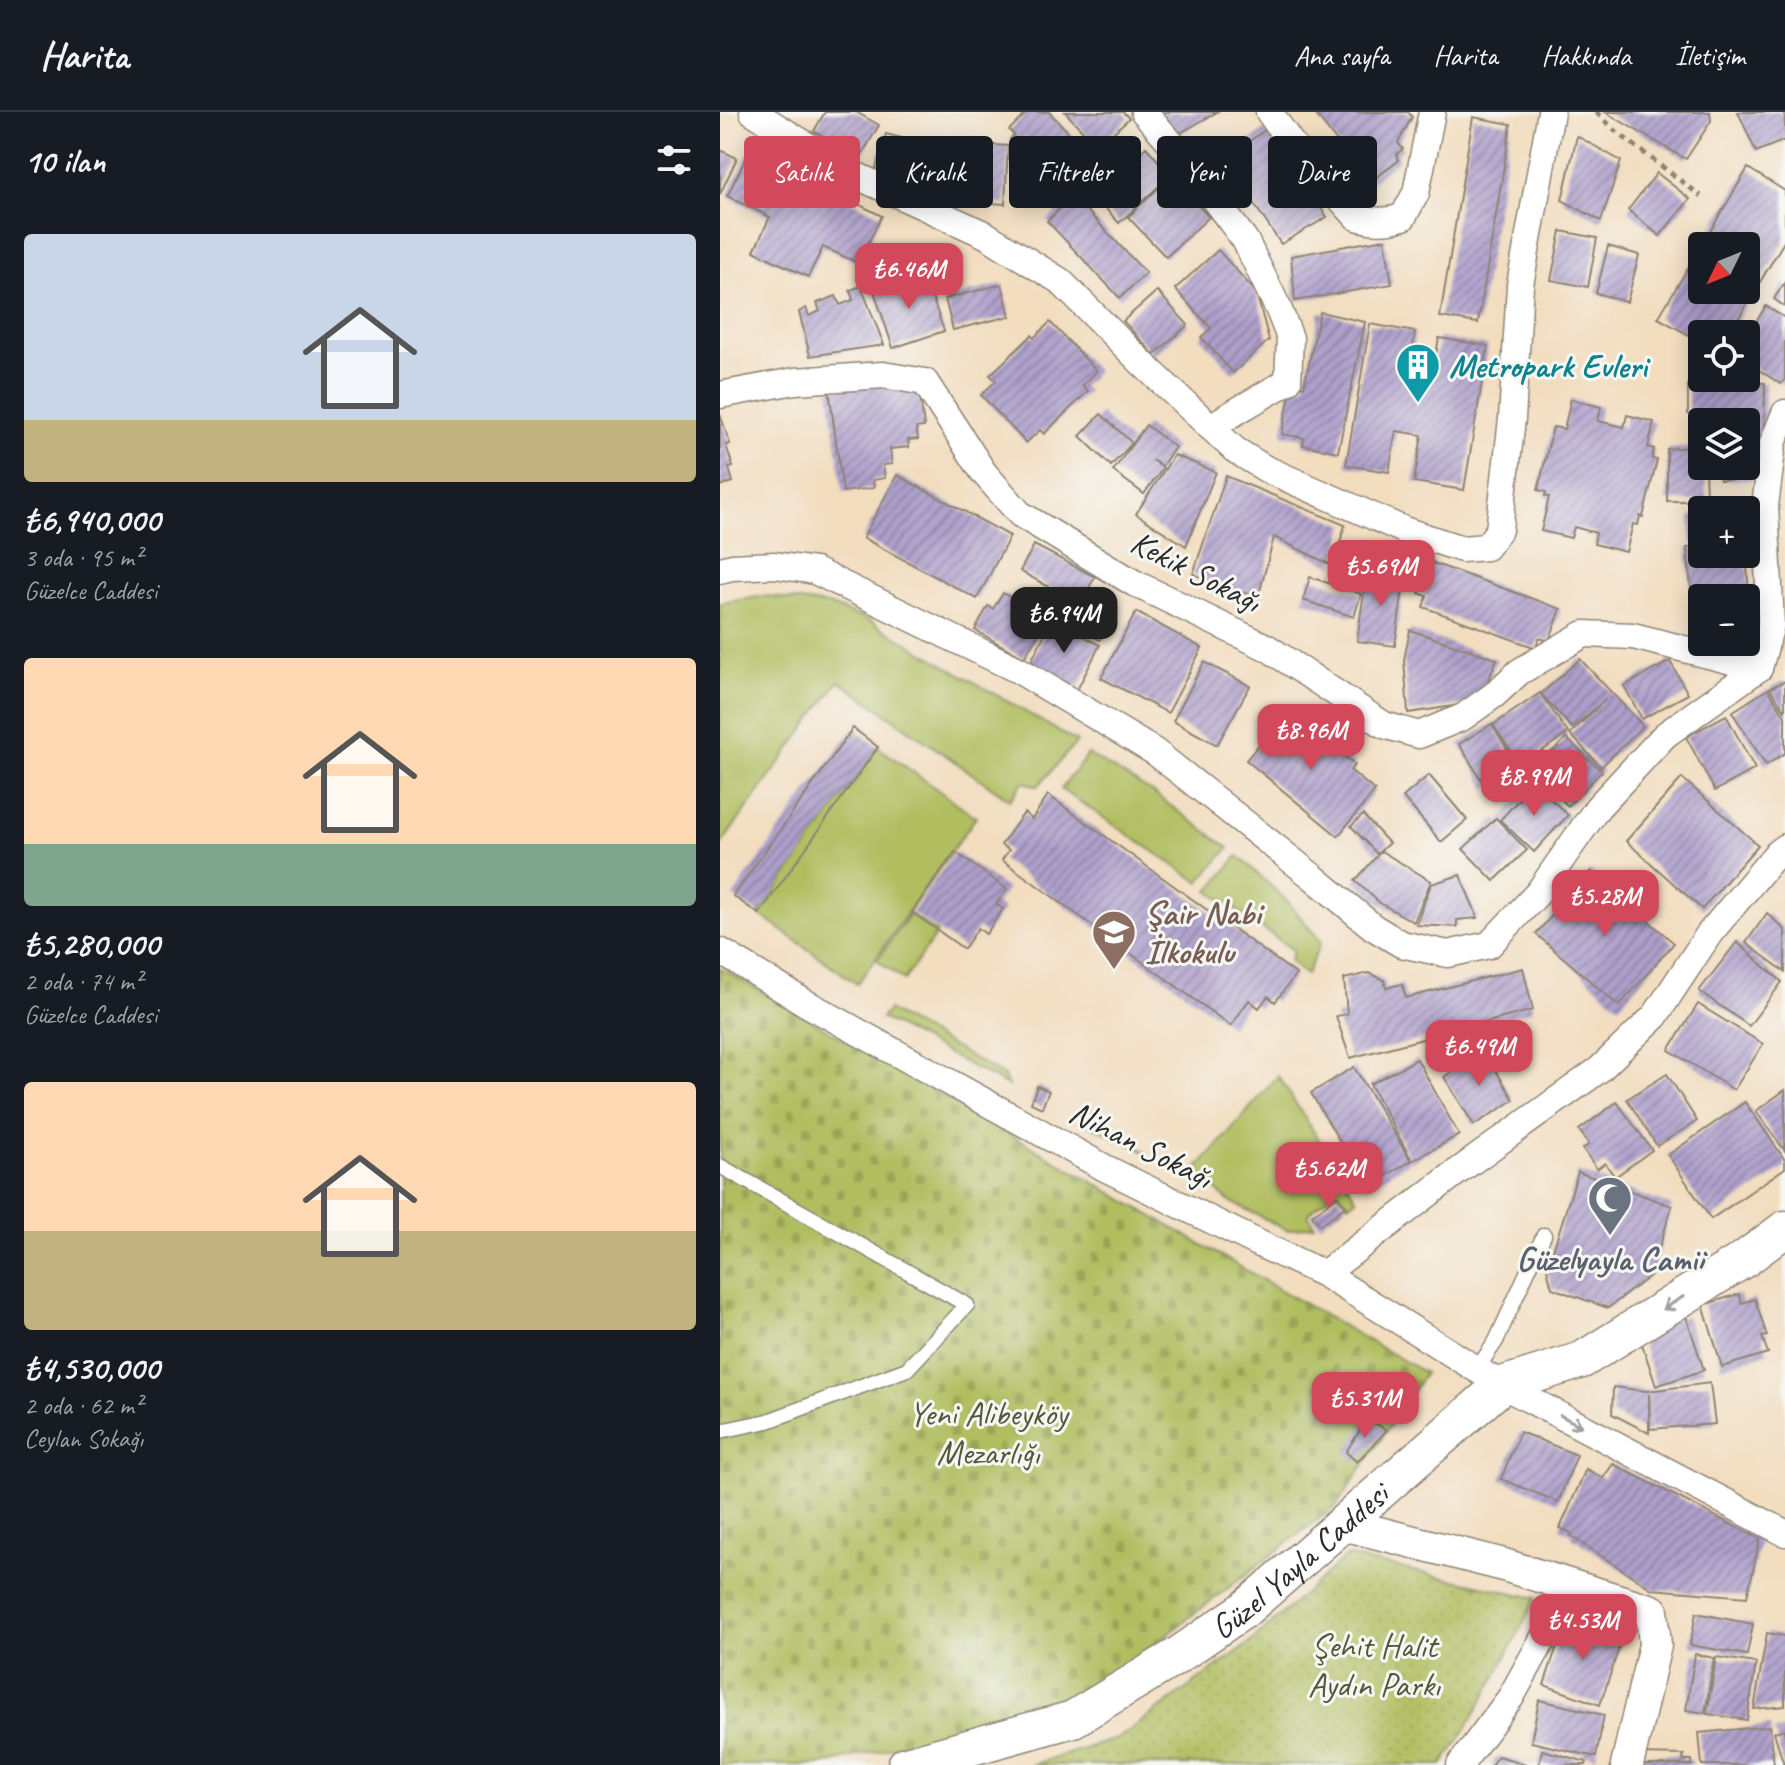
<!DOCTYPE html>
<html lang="tr">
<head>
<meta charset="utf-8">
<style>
  :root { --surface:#171b24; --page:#20242c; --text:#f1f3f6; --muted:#9ea1a6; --line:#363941; --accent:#d1495b }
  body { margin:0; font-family:Caveat,sans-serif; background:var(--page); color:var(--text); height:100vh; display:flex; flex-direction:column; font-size:30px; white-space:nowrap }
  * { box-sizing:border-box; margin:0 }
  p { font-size:26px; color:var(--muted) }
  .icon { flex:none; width:44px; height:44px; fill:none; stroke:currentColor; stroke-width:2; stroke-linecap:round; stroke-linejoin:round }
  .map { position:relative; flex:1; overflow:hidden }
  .sheet { display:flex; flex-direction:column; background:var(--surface); width:720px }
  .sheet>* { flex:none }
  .top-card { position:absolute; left:24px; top:24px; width:760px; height:72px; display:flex; gap:16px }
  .needle { width:52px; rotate:227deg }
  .buttons { position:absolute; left:968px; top:120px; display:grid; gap:16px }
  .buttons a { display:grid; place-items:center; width:72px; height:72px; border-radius:8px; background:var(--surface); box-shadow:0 4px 20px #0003; font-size:40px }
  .price { position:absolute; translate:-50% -68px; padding:0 18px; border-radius:16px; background:var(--accent); color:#fff; font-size:26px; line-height:52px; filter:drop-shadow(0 2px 4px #0008) }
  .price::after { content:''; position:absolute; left:50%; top:48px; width:24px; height:18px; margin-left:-12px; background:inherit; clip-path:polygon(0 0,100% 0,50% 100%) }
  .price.active { background:#222; color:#fff }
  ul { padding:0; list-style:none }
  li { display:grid; align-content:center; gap:16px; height:424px; padding:0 24px }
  li span { display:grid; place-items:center; height:248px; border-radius:8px; color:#555 }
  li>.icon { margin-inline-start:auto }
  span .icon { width:144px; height:144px; fill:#fffc; stroke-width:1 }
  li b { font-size:34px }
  h2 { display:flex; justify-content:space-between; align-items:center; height:96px; padding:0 24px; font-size:34px }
  .pill { padding:0 28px; border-radius:8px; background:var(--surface); box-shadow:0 4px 20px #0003; font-size:28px; line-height:72px }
  .pill.active { background:var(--accent); color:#fff }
  header { display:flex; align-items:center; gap:48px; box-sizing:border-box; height:112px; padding:0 40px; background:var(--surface); border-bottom:2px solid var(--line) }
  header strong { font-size:38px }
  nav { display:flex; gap:44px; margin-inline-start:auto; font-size:28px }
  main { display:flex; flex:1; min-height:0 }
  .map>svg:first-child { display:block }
  .grass { fill:#b1be60; stroke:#6e7446; stroke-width:2 }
  .cemetery { fill:url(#cemetery-stones); stroke:#6e7446; stroke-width:2 }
  .park { fill:url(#park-dots); stroke:#6e7446; stroke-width:2 }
  .building { fill:url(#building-hatch); fill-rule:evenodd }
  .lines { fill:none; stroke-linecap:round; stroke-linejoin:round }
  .service-casing { stroke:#8e8475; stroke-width:17 }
  .minor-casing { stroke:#8e8475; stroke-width:29 }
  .tertiary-casing { stroke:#8e8475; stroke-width:35 }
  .secondary-casing { stroke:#8e8475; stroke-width:39 }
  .path { stroke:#8e8475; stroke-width:5; stroke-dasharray:6 6; stroke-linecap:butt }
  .service { stroke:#fff; stroke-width:14 }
  .minor { stroke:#fff; stroke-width:26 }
  .tertiary { stroke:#fff; stroke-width:32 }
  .secondary { stroke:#fff; stroke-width:36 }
  .oneway { stroke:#a0a0a0 }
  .labels { text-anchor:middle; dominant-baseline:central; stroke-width:6; stroke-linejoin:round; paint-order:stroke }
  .culture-label { font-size:34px; font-weight:bold; fill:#0d838f; stroke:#f6f6f2; text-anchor:start }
  .street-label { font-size:34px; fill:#2b2b2b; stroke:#f6f6f2 }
  .education-label { font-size:34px; font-weight:bold; fill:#785e54; stroke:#f6f6f2; text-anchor:start }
  .worship-label { font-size:34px; font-weight:bold; fill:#5b616d; stroke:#f6f6f2 }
  .park-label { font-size:34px; fill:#53573b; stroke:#f6f6f2 }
</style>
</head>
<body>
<header>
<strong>Harita</strong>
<nav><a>Ana sayfa</a><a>Harita</a><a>Hakkında</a><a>İletişim</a></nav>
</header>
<main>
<section class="sheet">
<h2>10 ilan<svg class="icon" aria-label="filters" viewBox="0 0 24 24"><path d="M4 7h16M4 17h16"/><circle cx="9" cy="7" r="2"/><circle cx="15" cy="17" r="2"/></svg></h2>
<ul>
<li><span style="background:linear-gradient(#c9d6e8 75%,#c2b280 0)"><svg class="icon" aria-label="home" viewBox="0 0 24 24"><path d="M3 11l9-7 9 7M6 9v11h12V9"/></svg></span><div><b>₺6,940,000</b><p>3 oda · 95 m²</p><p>Güzelce Caddesi</p></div></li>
<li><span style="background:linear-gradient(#ffd9b3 75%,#7fa58c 0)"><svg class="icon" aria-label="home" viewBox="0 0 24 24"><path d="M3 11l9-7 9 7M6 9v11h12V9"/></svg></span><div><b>₺5,280,000</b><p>2 oda · 74 m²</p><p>Güzelce Caddesi</p></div></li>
<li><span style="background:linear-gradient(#ffd9b3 60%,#c2b280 0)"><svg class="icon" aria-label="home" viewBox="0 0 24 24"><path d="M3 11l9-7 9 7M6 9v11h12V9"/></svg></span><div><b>₺4,530,000</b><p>2 oda · 62 m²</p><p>Ceylan Sokağı</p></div></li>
</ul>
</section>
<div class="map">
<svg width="1065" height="1653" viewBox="0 0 1065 1653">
  <defs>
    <pattern id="cemetery-stones" width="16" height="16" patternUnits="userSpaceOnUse" patternTransform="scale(2)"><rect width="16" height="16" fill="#b1be60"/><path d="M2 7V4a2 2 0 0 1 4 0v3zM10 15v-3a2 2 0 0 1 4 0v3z" fill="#98a354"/></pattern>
    <pattern id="park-dots" width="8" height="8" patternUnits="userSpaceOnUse" patternTransform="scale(2)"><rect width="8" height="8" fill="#b1be60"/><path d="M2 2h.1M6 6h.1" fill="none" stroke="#98a354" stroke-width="1.8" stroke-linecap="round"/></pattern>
    <pattern id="building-hatch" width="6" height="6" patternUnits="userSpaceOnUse" patternTransform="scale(2)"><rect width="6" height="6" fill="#ad9fcb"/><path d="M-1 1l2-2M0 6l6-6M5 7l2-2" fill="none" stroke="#8d82a5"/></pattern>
  </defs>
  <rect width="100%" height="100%" fill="#f6f6f2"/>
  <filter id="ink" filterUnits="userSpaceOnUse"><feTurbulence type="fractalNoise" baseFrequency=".0125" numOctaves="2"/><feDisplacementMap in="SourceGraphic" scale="16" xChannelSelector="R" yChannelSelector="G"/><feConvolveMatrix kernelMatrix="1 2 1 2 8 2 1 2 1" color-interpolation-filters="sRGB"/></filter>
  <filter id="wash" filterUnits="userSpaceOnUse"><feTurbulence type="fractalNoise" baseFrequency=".006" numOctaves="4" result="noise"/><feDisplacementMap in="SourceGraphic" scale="32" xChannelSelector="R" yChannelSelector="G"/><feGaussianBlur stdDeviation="1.8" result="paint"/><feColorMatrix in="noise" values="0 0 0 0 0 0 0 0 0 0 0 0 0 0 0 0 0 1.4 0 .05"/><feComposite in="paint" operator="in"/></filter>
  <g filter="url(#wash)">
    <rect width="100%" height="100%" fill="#f2ddbf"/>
    <!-- grass -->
    <g class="grass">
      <polygon points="45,484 108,493 146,507 357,630 318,674 303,670 290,688 119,569 0,734 0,491"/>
      <polygon points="158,635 256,705 137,872 39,802"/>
      <polygon points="368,642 433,681 509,736 479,770 341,677"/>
      <polygon points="518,744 567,789 601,830 586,863 570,850 573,838 489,779"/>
      <polygon points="190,802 217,821 184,868 157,848"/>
      <polygon points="168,898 284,964 288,974 161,906"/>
      <polygon points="558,964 637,1087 628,1092 616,1078 588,1102 594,1113 567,1118 507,1088 475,1059"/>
      <polygon points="371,997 425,1040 361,1009"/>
    </g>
    <!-- cemetery -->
    <polygon class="cemetery" points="0,856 705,1261 617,1393 353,1594 98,1653 0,1653"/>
    <!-- park -->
    <path class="park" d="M626 1444 816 1486C787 1543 759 1601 722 1653H311L399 1626 531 1530Z"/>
    <g id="blocks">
      <!-- building -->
      <g class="building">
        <polygon points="105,0 136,0 159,13 140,46 94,19"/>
        <polygon points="308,0 329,0 360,32 313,78 296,60 303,53 293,42 290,27 294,23 289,18"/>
        <polygon points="345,0 403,0 409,6 378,35"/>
        <polygon points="438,0 497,0 457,23"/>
        <polygon points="594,0 688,0 692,5 678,31 683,37 677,42 678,49 649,71"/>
        <polygon points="885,0 990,0 991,9 966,47"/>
        <polygon points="1018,0 1065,0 1065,28 1036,40"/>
        <polygon points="753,5 791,12 758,211 720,205"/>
        <polygon points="546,17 607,105 561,132 504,48"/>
        <polygon points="166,22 232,39 222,78 155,60"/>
        <polygon points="857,24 901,49 881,109 842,88"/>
        <polygon points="244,31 288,34 285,92 241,89"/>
        <polygon points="426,35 451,63 399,111 374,84"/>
        <polygon points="0,38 17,46 0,82"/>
        <polygon points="30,38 162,104 138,151 103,135 88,165 34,139 50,105 7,84"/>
        <path d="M1028 56 1065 79V128L1009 222H982V230L938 206ZM982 134H1026V178H982Z"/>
        <polygon points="937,61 970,87 940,124 908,98"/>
        <polygon points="451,64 489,105 446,145 408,105"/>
        <polygon points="353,84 426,161 400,186 327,109"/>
        <polygon points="841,119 877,126 868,175 831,168"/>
        <polygon points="665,127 672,172 575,189 571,144"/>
        <polygon points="888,134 919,143 907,190 876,181"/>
        <polygon points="498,138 536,180 549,228 513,261 481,225 491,216 455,177"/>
        <polygon points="204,162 224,219 173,236 154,179"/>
        <polygon points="1065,170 1065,195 1054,187"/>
        <polygon points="282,172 290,204 233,218 225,187"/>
        <polygon points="141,174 164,233 90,244 79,200 86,196 89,204 100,199 97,191 116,184 120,193 133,188 130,178"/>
        <polygon points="437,179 468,213 434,243 403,209"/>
        <polygon points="1046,194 1065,206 1065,267 1061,272 1026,250 1026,226"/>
        <polygon points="600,200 645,210 618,340 583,333 584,326 562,322 572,272 584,275"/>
        <polygon points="330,210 377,259 362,274 368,279 324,322 320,318 306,331 261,283 276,269 270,263 312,223 314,226"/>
        <polygon points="650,212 695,220 689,260 712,264 719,226 768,234 744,378 694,370 702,323 676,319 669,360 626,353"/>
        <polygon points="181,269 199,275 204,315 196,316 198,327 188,328 189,335 170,337 172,352 163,353 165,366 153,368 154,376 123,380 109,278"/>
        <polygon points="968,270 1045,271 1044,327 1026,327 1026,310 982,310 982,326 975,326 975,303 968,302"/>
        <polygon points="851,287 881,295 878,309 904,315 907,303 934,310 928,335 934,337 932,347 937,348 923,405 920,404 918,413 913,412 906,440 874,432 876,421 854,415 851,426 821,419 829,385 825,384 826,380 818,378 833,315 844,317"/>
        <polygon points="0,302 10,332 6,333 13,355 9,356 13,370 0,374"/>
        <polygon points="381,302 412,331 391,354 360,324"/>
        <polygon points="426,313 455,335 442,354 432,348 443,356 424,382 393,359"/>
        <polygon points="982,334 982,354 985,354 986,389 947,389 947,337"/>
        <polygon points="1026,335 1036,335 1035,368 1000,368 1000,354 1026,354"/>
        <polygon points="454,343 496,360 466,434 416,402"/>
        <polygon points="177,363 290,424 257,487 143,426"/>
        <polygon points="506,364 625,413 613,454 554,425 538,486 473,462"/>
        <polygon points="1003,384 1027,387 1026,398 982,398 982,430 972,431 970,405"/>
        <polygon points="314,433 375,465 360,492 300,459"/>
        <polygon points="982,434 982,442 1026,442 1029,481 972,486 967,436"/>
        <polygon points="710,450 841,497 829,529 819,526 816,536 703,495 707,484 699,481"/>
        <polygon points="647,458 685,463 675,534 637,529"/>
        <polygon points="590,465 641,482 634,505 583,488"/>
        <polygon points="283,481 327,507 304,546 255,518 268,494 273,497"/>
        <polygon points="365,493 391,506 380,528 354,516"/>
        <polygon points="416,500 482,536 448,601 381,566"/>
        <polygon points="332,508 380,533 357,578 309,553"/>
        <polygon points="690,518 777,547 759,590 688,601 684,548"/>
        <polygon points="860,547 923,614 881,655 850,622 886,587 852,616 821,582"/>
        <polygon points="950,549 968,582 922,607 904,574"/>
        <polygon points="484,550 530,574 497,633 453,609"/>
        <polygon points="1065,569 1065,599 1050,576"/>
        <polygon points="1048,577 1065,604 1065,641 1046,653 1012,600"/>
        <polygon points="820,581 848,621 801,653 773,613"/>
        <polygon points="568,597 635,653 630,658 655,679 618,724 526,648"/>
        <polygon points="1006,603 1035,657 995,679 966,625"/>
        <polygon points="772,612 799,657 767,677 739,632"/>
        <polygon points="133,616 158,635 39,802 13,784"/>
        <polygon points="846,626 882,659 848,694 813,660"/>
        <polygon points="709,663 747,708 721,730 683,685"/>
        <polygon points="962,666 1038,733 982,797 906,729"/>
        <polygon points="814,671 848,703 814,740 780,708"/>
        <polygon points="328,683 576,862 555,890 548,884 539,896 529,888 511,914 282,748 289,738 281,733 304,701 312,707"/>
        <polygon points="643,703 669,731 657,742 631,714"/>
        <polygon points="776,706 807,738 774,769 743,737"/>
        <polygon points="661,739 711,769 694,810 660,791 635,769"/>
        <polygon points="235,740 287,777 276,792 283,797 266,822 258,816 244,837 192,800"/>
        <polygon points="871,759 954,831 899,894 816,822"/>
        <polygon points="740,763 758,806 737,808 737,815 696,813 711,772"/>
        <polygon points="1047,801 1065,818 1065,860 1026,831"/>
        <polygon points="1017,830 1062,870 1029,914 979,879"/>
        <polygon points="803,856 813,898 630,946 616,904 627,902 624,867 649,861 664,868 666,876 682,872 686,886"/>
        <polygon points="978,892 1043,932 1014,978 949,938"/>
        <polygon points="764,939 794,988 754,1013 724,965"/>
        <polygon points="697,947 739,1023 692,1049 650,972"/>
        <polygon points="634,955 691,1049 647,1075 591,981"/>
        <polygon points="947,962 977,1009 937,1034 907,987"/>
        <polygon points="317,974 329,979 322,996 311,991"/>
        <polygon points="1065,978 1065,1039 1036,999"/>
        <polygon points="897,990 932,1038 895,1065 885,1051 877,1057 863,1037 869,1032 859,1018"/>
        <polygon points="1025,990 1065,1048 1065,1056 991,1107 948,1043"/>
        <polygon points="858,1060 952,1094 931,1163 888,1196 832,1176 827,1157"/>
        <polygon points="618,1084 626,1094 600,1113 592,1103"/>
        <polygon points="1019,1182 1022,1191 1035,1187 1047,1224 1042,1225 1048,1241 1002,1255 983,1193"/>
        <polygon points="966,1204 984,1258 936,1274 918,1220"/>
        <polygon points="990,1271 995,1312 930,1317 929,1282 929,1321 892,1302 893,1275 927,1279"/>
        <polygon points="647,1307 667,1318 637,1350 626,1340"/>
        <polygon points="800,1320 857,1343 838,1390 781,1367"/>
        <polygon points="893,1352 1040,1427 1027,1485 932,1477 852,1425 851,1421 840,1416 866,1357 883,1366"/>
        <polygon points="976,1501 1033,1512 1027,1543 970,1533"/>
        <polygon points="846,1507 902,1527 880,1593 824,1573"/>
        <polygon points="1047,1521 1065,1524 1065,1594 1034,1597"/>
        <polygon points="975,1542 994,1546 985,1601 966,1598"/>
        <polygon points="996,1545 1036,1551 1027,1608 987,1602"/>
        <polygon points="819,1588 884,1603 876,1645 811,1630"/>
        <polygon points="1050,1614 1054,1653 982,1653 979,1621"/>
        <polygon points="1065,1617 1065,1653 1064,1653 1054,1620"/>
        <polygon points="822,1638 867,1650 866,1653 819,1653"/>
        <polygon points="919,1642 964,1643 963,1648 972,1648 972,1653 919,1653"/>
        <polygon points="778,1644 806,1652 806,1653 771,1653"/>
      </g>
    </g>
  </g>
  <g filter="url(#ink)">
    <use href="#blocks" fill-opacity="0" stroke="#8e8475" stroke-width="2"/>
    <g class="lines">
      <!-- service casing -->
      <g class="service-casing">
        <g id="service">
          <polyline points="0,1054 247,1193 187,1257 48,1309 0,1319"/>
          <polyline points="757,1257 776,1229 824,1123"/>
        </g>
      </g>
      <!-- minor casing -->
      <g class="minor-casing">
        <g id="minor">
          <polyline points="33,0 135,63 266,123 340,169 424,253 515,338 546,357 684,418 742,437 766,435 779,418 792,307 800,173 831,0"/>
          <polyline points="424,0 452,32 525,128 559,198 570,226 568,269 490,315"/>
          <path d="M549 0 573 34 637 105C654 110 666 110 683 105L696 81 712 0"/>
          <polyline points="0,283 75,269 163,263 205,270 264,361 300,402 414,471 548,536 664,613 699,623 743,605 774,583 799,560 864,522 913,524 1039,556"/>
          <polyline points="0,458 12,455 55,453 95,459 300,559 435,640 593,765 653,815 681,832 728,842 769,833 818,781 878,695 945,623 1039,556 1051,513 1045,394 1053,331 1065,301"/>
          <polyline points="0,839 84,890 385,1056 544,1134 604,1162 782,1273 1065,1421"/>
          <polyline points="604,1162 733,1063 880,957 935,904 989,822 1057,741 1065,735"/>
          <polyline points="740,1653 791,1585 852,1474"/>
        </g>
      </g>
      <!-- tertiary casing -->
      <g class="tertiary-casing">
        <polyline id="tertiary" points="623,1412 784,1453 932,1499 935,1533 907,1653"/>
      </g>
      <!-- secondary casing -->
      <g class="secondary-casing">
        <g id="secondary">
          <path id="s1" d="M186 1653 353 1607 454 1546 524 1498 782 1273 862 1248 1026 1146 1065 1117"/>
        </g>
      </g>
      <!-- path -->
      <polyline class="path" points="876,0 898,21 981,84"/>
      <!-- service -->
      <use href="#service" class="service"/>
      <!-- minor -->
      <use href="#minor" class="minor"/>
      <!-- tertiary -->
      <use href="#tertiary" class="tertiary"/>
      <!-- secondary -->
      <use href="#secondary" class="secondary"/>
    </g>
    <!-- one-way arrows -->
    <defs><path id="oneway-shaft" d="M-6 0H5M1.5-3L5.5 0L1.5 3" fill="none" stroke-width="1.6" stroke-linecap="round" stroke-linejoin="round" transform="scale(2)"/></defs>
    <g class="oneway">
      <use href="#oneway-shaft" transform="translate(953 1191) rotate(148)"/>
      <use href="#oneway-shaft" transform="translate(851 1309) rotate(28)"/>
    </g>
  </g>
  <!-- icons -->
  <defs>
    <g id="building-pin" transform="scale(2.3)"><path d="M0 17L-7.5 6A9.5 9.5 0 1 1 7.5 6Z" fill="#0f9aa8" stroke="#f6f6f2"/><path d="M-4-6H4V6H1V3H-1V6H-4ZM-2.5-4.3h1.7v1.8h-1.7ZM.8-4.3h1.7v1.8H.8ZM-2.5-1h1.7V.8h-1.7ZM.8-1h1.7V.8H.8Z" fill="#fff"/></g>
    <g id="school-pin" transform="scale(2.3)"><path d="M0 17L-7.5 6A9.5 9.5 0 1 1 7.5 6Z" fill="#8d6e63" stroke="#f6f6f2"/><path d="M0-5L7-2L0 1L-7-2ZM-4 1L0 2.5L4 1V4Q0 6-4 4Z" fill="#fff"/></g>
    <g id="mosque-pin" transform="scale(2.3)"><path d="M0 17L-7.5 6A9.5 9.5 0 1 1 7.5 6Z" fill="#6b7280" stroke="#f6f6f2"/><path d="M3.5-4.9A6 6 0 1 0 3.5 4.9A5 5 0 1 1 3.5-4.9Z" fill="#fff"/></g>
  </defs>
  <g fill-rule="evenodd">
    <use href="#building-pin" x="698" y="253"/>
    <use href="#school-pin" x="394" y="820"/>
    <use href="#mosque-pin" x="890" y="1086"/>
  </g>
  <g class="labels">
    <!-- culture labels -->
    <g class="culture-label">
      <text x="729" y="253">Metropark Evleri</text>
    </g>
    <!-- street labels -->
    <g class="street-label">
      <text transform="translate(476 459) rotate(27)">Kekik Sokağı</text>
      <text transform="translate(421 1032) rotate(27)">Nihan Sokağı</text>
      <text stroke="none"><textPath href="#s1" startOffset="450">Güzel Yayla Caddesi</textPath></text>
    </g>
    <!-- education labels -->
    <g class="education-label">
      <text x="425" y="800">Şair Nabi<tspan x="425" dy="39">İlkokulu</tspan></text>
    </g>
    <!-- worship labels -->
    <g class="worship-label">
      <text x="890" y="1146">Güzelyayla Camii</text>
    </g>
    <!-- park labels -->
    <g class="park-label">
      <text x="268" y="1301">Yeni Alibeyköy<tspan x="268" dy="39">Mezarlığı</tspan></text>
      <text x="654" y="1533">Şehit Halit<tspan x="654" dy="39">Aydın Parkı</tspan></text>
    </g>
  </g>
</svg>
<div class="buttons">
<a><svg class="needle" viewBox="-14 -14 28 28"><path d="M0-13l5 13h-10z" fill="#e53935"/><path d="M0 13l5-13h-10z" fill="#9ea1a6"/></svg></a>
<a><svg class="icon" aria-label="locate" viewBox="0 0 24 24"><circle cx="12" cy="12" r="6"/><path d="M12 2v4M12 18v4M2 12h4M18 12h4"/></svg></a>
<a><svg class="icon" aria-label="layers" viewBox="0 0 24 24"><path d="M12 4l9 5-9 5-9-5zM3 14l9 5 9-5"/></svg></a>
<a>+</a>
<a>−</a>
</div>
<b class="price" style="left:189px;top:199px">₺6.46M</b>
<b class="price" style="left:661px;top:496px">₺5.69M</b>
<b class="price active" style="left:344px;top:543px">₺6.94M</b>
<b class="price" style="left:591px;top:660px">₺8.96M</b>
<b class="price" style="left:814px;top:706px">₺8.99M</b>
<b class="price" style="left:885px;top:826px">₺5.28M</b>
<b class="price" style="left:759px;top:976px">₺6.49M</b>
<b class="price" style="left:609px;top:1098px">₺5.62M</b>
<b class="price" style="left:645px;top:1328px">₺5.31M</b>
<b class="price" style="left:863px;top:1550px">₺4.53M</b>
<div class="top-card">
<a class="pill active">Satılık</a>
<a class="pill">Kiralık</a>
<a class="pill">Filtreler</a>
<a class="pill">Yeni</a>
<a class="pill">Daire</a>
</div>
</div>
</main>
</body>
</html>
